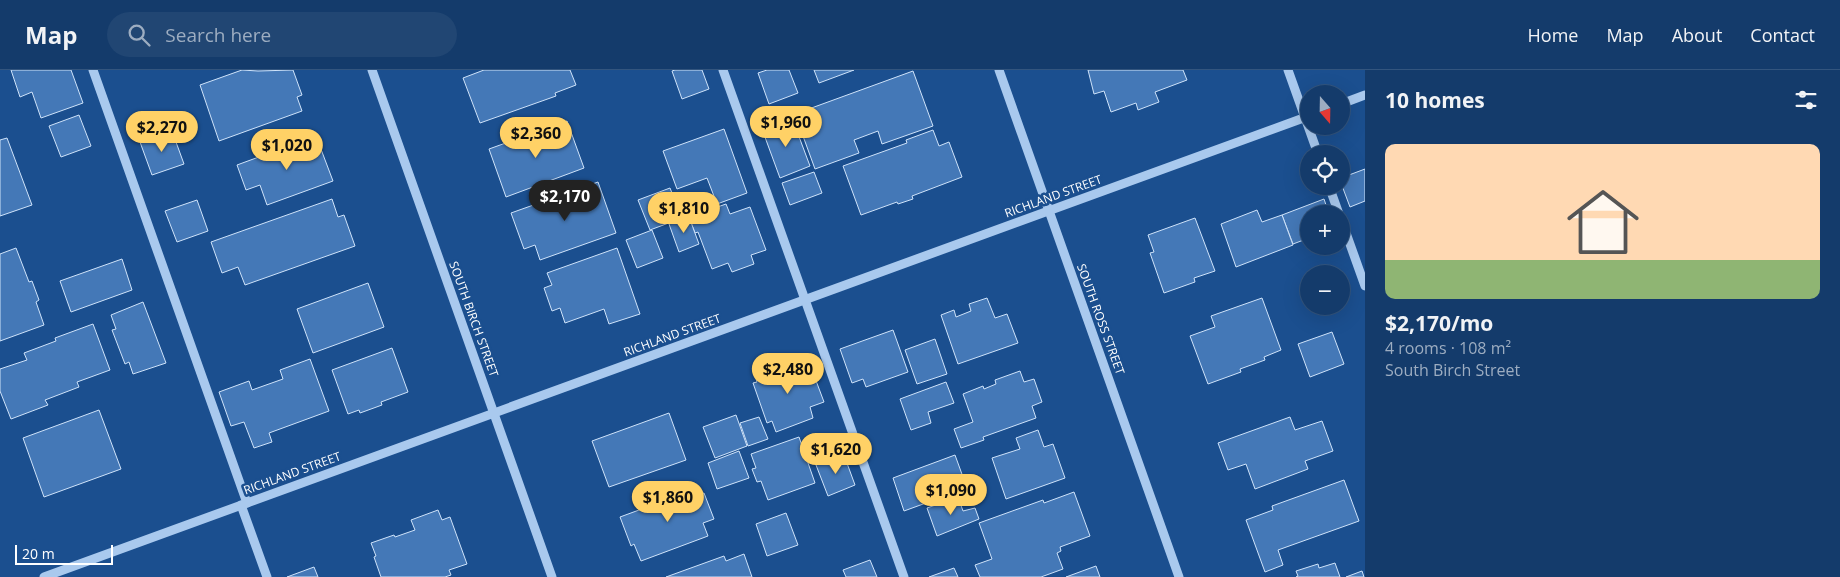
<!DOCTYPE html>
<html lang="en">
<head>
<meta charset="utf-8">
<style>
  :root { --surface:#143b6b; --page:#214673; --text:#f1f3f6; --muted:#9dadc1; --line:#33557e; --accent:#ffd166 }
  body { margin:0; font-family:"Open Sans",sans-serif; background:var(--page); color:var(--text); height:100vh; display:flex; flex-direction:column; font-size:19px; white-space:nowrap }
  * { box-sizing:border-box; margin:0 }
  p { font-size:16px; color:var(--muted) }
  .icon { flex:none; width:28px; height:28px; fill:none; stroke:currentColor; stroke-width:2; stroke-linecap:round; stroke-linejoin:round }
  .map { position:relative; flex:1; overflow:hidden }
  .details { display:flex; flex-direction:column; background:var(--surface); width:475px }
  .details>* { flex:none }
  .needle { width:32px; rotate:160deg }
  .fabs { position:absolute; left:1300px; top:15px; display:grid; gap:10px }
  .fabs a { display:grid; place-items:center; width:50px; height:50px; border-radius:50%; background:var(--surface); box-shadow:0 5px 20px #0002,0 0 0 1px var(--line); font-size:25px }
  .scale { position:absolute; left:15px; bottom:12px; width:98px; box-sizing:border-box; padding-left:5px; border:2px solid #fff; border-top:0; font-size:14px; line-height:18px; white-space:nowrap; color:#fff; -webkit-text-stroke:4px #1b4f8f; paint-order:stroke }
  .price { position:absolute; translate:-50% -42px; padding:0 11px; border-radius:18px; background:var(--accent); color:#111; font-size:16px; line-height:32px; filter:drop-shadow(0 1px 2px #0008) }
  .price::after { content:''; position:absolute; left:50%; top:30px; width:15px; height:11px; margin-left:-8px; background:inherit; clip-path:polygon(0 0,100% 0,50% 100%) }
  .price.current { background:#222; color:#fff }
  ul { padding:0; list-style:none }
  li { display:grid; align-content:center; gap:10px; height:265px; padding:0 20px }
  li span { display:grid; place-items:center; height:155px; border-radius:10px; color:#555 }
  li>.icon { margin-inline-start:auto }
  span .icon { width:90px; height:90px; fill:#fffc; stroke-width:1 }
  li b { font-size:21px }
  h2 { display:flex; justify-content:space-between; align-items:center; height:60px; padding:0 20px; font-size:21px }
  header { display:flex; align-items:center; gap:30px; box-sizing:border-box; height:70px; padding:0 25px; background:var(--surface); border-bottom:1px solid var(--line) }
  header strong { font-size:24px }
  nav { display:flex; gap:28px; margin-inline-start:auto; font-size:18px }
  .search { width:350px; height:45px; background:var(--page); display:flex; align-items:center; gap:12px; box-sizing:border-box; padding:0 18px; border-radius:28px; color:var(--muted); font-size:19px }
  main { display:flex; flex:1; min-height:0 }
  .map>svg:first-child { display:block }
  .building { fill:#4478b7; stroke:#cfe3fa }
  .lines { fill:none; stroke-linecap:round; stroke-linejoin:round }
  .minor { stroke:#a9c9ee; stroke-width:9 }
  .labels { text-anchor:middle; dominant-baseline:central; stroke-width:5; stroke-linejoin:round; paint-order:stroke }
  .street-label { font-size:12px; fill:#fff; stroke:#1b4f8f }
</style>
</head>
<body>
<header>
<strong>Map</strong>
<div class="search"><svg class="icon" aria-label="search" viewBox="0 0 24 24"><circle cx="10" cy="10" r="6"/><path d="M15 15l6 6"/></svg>Search here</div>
<nav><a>Home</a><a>Map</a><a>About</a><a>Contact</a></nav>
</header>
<main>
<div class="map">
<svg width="1365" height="507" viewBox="0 0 1365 507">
  <rect width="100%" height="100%" fill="#1b4f8f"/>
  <!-- building -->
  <g class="building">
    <polygon points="11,0 71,0 83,33 41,48 32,22 20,27"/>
    <polygon points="242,0 258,1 293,0 302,25 297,27 302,41 219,71 200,15"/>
    <polygon points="484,0 570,0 576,15 555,23 556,26 480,53 463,8"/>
    <polygon points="675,0 702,0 709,19 682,29 672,1"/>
    <polygon points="767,0 789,0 798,23 769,34 758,3"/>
    <polygon points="814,0 854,0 819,13"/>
    <polygon points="1088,0 1183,0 1187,10 1155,22 1159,32 1138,40 1136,33 1111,42 1104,21 1094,24"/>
    <polygon points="913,1 933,56 882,74 878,61 854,70 859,83 815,99 795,44"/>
    <polygon points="79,45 91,76 61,87 49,56"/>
    <polygon points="792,48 810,96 780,108 762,59"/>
    <polygon points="567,51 584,98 506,127 489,79"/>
    <polygon points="724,59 747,123 717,134 707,108 677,119 663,81"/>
    <polygon points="933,60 939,76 949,72 962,107 912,126 913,129 898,134 897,132 861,145 843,96 907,73 906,70"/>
    <polygon points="172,61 184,94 152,105 140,72"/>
    <polygon points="316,66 333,111 267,135 260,115 246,120 237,95"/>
    <polygon points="7,68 32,135 0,146 0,70"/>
    <polygon points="1365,99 1365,131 1350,137 1341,113 1341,108"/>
    <polygon points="814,102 822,123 790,135 782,113"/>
    <polygon points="598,112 616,163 540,190 535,175 524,179 511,143"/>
    <polygon points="670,118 682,148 650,160 638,130"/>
    <polygon points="332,129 338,147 344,145 355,176 245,215 238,197 222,203 211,172"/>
    <polygon points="1324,129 1329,144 1309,144 1309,168 1293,174 1282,145"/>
    <polygon points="197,130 208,161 177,172 165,141"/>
    <polygon points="726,134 730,144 750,137 766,180 751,185 754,194 732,202 728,193 712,199 698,162 695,163 689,147"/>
    <polygon points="1257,140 1262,152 1282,145 1293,175 1236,197 1221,154"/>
    <polygon points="689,147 699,174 679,182 669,154"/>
    <polygon points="1195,148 1215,201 1194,208 1195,212 1164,223 1150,183 1154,182 1148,165"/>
    <polygon points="652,160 663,188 637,198 626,170"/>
    <polygon points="16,178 29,212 32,211 39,230 36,232 44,255 0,271 0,184"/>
    <polygon points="617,178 640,244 609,254 604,239 565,253 560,238 552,241 544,218 552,215 547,203"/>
    <polygon points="122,189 132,220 71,242 60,211"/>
    <polygon points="368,213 384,257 313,283 297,239"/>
    <polygon points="987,228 995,248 1007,244 1018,273 958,294 941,245 954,240 956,247 971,241 969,234"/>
    <polygon points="1262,228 1281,280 1264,287 1265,290 1240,299 1241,302 1208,314 1190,266 1215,257 1211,246"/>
    <polygon points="143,232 166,293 133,304 129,292 125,294 112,260 116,259 111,245"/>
    <polygon points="93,254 110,300 77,312 79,317 45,330 48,335 11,349 0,321 0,299 27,290 24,283 56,271 55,268"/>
    <polygon points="893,260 908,302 866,317 863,309 852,313 840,279"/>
    <polygon points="1332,262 1344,294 1310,307 1298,274"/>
    <polygon points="935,269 947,304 917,314 905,280"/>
    <polygon points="392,278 408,322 381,332 382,335 360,343 359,340 348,344 332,300"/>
    <polygon points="310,289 329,341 269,363 272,372 254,378 244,352 231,356 219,322 249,311 252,320 283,309 280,300"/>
    <polygon points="809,292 824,332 810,337 813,348 776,362 772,351 767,353 753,313 757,312 754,303 778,295 781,302"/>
    <polygon points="1020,301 1024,312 1034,309 1042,332 1032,336 1036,348 983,367 984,370 961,378 954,359 973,352 963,324 983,316 984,319 996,314 995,310"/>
    <polygon points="946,312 954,333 928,342 931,353 911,360 900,329"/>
    <polygon points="99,340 121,399 44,427 23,368"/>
    <polygon points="669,343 686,390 609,417 592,371"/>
    <polygon points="736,345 747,376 715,388 703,357"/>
    <polygon points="759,347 768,369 748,376 740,353"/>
    <polygon points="1290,347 1295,360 1322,351 1333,381 1305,391 1308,399 1255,419 1246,394 1228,400 1218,373"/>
    <polygon points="1038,360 1044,377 1053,374 1065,408 1006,429 992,388 1020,379 1016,368"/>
    <polygon points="799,367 815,413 768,430 761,411 757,412 752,399 756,398 751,384"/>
    <polygon points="739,381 749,408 717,419 708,393"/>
    <polygon points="844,385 855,415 828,426 816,395"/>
    <polygon points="955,385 967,418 904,441 893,408"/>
    <polygon points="1344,410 1359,451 1278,480 1283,495 1265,502 1246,450 1273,440 1272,436"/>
    <polygon points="688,413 693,426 704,423 714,449 703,453 708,466 641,491 634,474 631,476 620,447 669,429 666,421"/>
    <polygon points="1074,422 1090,466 1060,477 1061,481 1057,483 1063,499 1041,507 980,507 975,495 992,489 979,453 1043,430 1044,433"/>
    <polygon points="958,427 963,441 975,438 979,449 937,466 927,438"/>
    <polygon points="438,440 442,450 450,447 467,494 449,500 451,505 445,507 381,507 374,487 376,486 371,473 394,465 395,467 415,460 411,450"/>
    <polygon points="786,443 798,475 767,486 756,454"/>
    <polygon points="744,484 752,507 666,507 724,486 726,491"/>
    <polygon points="870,490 877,507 846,507 843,500"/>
    <polygon points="1335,493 1340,507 1296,507 1298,506 1296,501 1318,494 1319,498"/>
    <polygon points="1096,496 1100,507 1066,507"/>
    <polygon points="314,497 318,507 287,507"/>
    <polygon points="954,498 958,507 929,507"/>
    <polygon points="1362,501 1364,507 1346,507"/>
  </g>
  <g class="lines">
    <!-- minor -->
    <g class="minor">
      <polyline points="93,0 247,433"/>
      <polyline points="372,0 552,507"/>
      <polyline points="723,0 904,507"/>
      <polyline points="999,0 1179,507"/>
      <polyline points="1288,0 1318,84"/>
      <polyline points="1341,34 1365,25"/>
      <polyline points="1329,116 1339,144"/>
      <polyline points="1341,149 1365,216"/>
      <polyline points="241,435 267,507"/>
      <polyline points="44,507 1309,46"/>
    </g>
  </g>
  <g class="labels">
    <!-- street labels -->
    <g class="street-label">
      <text transform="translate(1053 126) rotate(-20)">RICHLAND STREET</text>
      <text transform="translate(474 249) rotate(70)">SOUTH BIRCH STREET</text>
      <text transform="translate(1101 249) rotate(70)">SOUTH ROSS STREET</text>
      <text transform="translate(672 265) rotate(-20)">RICHLAND STREET</text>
      <text transform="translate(292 403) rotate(-20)">RICHLAND STREET</text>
    </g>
  </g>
</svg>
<div class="fabs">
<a><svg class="needle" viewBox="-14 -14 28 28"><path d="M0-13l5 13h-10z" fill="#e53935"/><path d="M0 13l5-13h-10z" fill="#9dadc1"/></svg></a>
<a><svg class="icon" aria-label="locate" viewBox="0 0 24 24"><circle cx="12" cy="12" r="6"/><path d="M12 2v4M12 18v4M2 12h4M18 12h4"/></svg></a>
<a>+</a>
<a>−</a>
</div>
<div class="scale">20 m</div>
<b class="price" style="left:786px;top:78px">$1,960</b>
<b class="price" style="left:162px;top:83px">$2,270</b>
<b class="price" style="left:536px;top:89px">$2,360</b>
<b class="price" style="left:287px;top:101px">$1,020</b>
<b class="price current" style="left:565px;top:152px">$2,170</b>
<b class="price" style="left:684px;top:164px">$1,810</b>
<b class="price" style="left:788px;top:325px">$2,480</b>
<b class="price" style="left:836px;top:405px">$1,620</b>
<b class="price" style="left:951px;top:446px">$1,090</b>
<b class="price" style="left:668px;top:453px">$1,860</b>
</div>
<section class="details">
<h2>10 homes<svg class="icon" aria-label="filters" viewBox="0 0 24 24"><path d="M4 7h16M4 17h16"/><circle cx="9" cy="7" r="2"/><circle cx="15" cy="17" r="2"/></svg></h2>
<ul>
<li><span style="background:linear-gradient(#ffd9b3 75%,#8fb573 0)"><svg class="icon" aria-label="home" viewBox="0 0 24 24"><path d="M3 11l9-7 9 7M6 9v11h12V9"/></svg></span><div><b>$2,170/mo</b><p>4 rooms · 108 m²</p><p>South Birch Street</p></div></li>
</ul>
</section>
</main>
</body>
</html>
